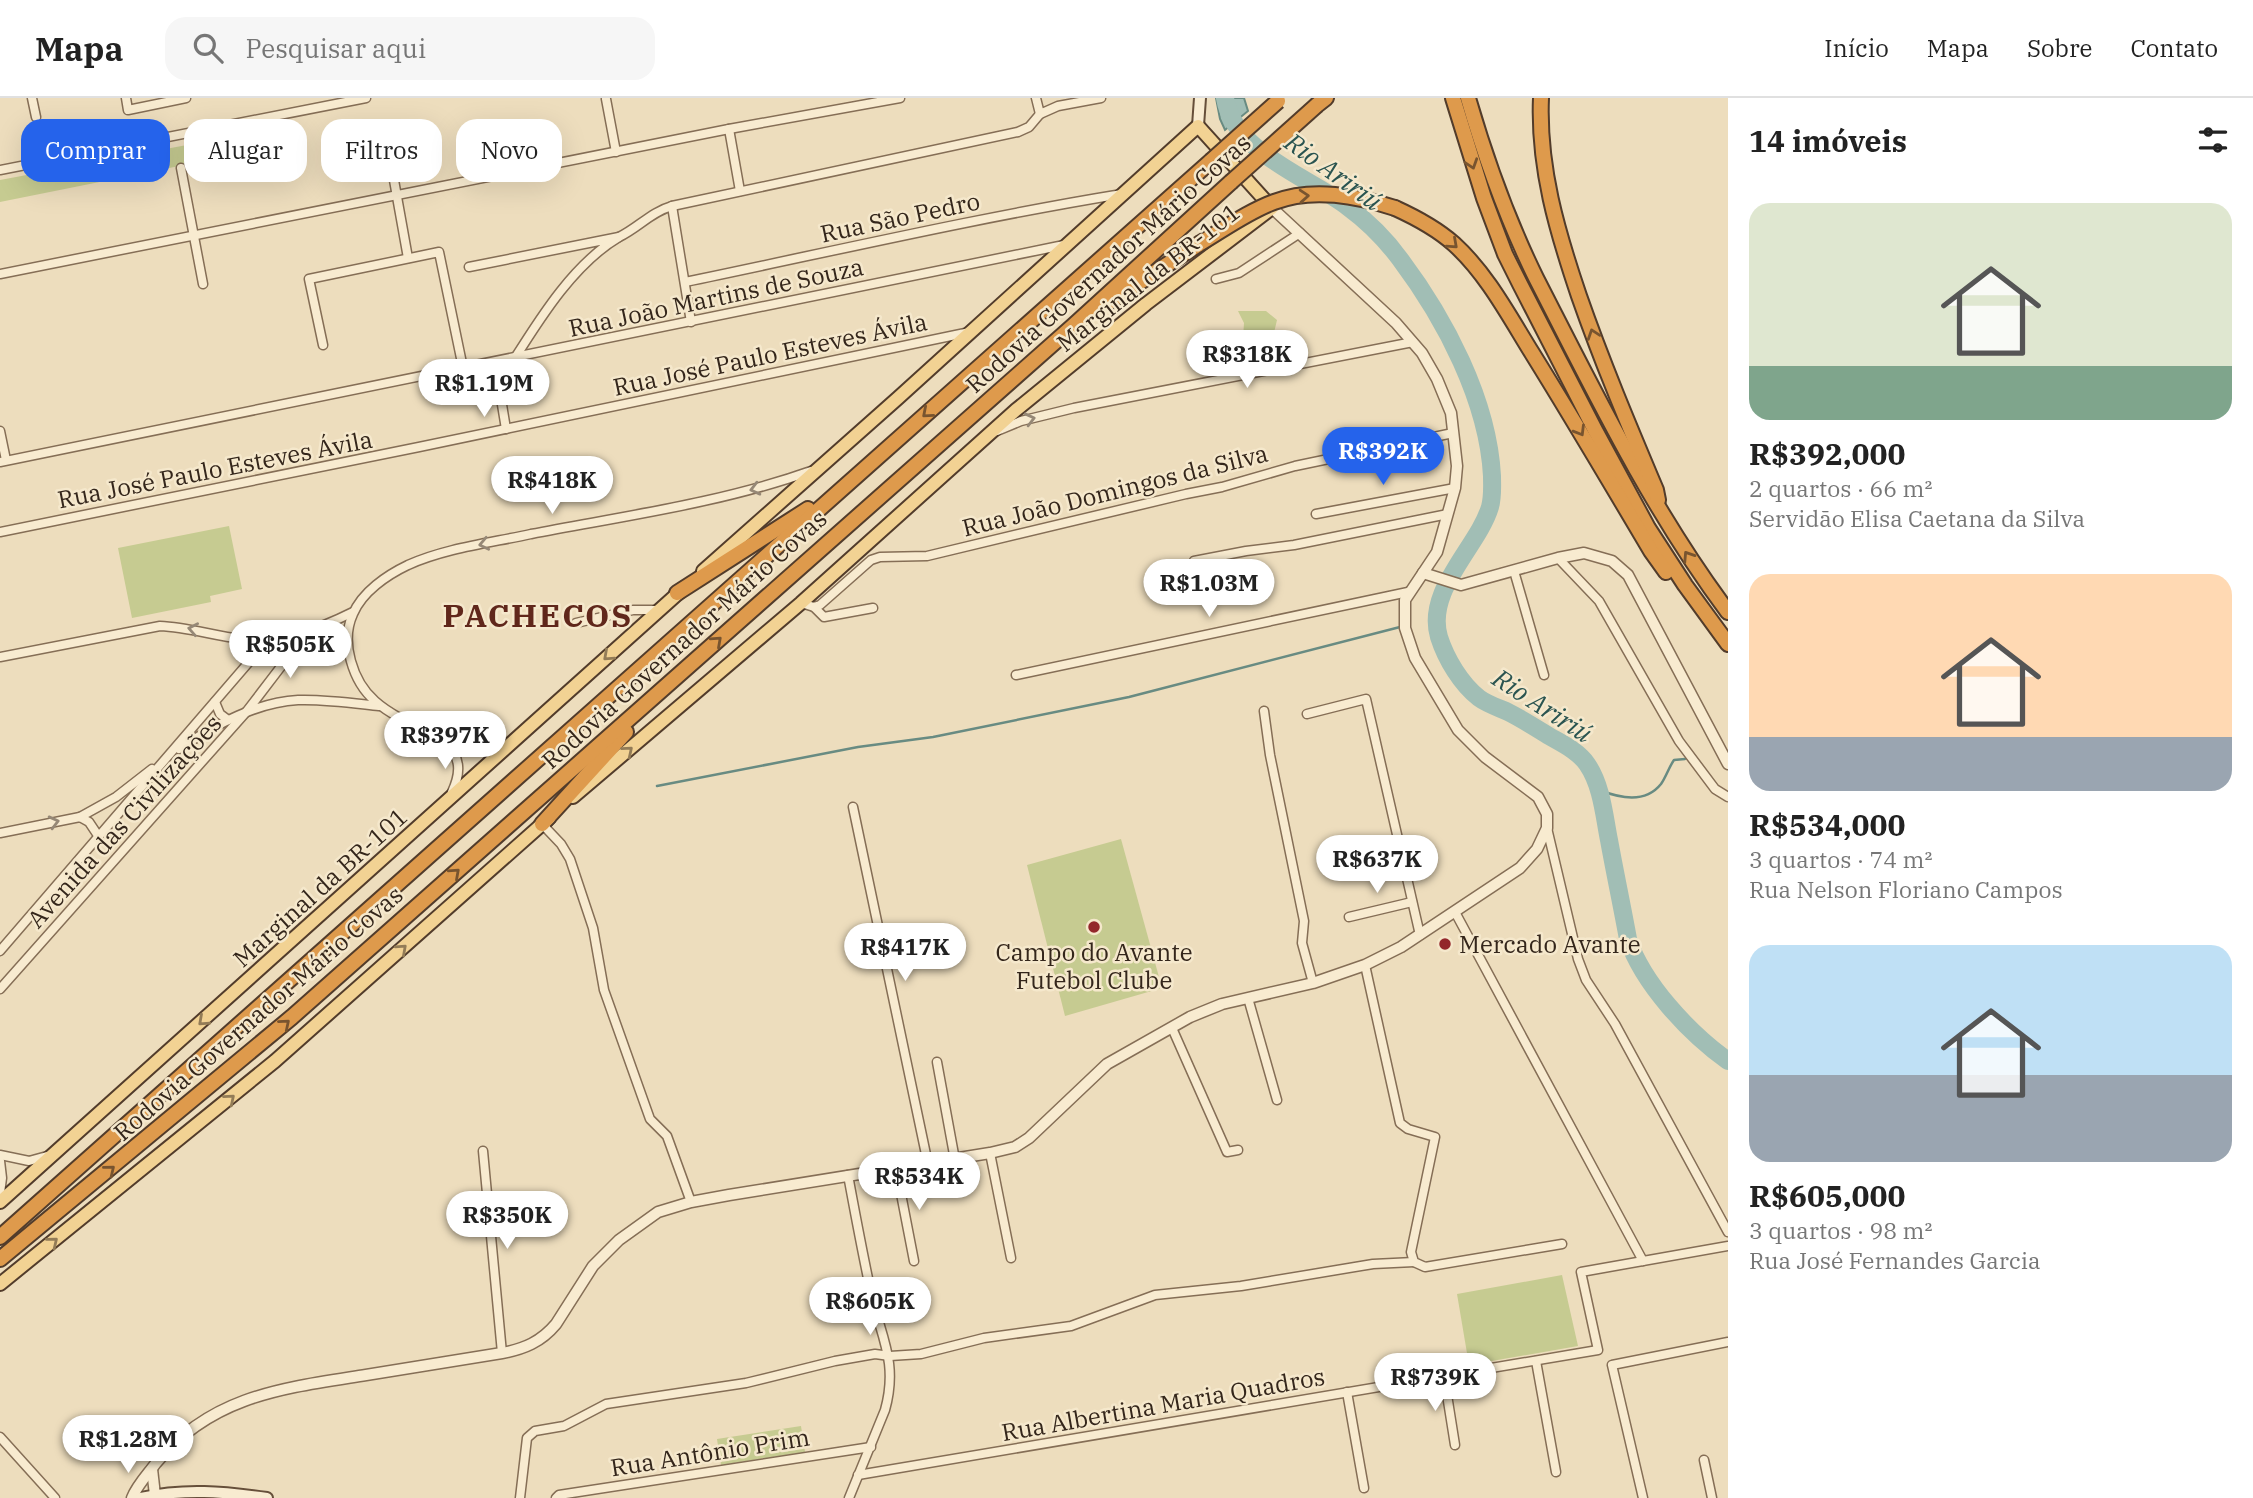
<!DOCTYPE html>
<html lang="pt">
<head>
<meta charset="utf-8">
<style>
  :root { --surface:#fff; --page:#f6f6f6; --text:#222; --muted:#767676; --line:#e0e0e0; --accent:#2563eb }
  body { margin:0; font-family:"IBM Plex Serif",serif; background:var(--page); color:var(--text); height:100vh; display:flex; flex-direction:column; font-size:26px; white-space:nowrap }
  * { box-sizing:border-box; margin:0 }
  p { font-size:23px; color:var(--muted) }
  .icon { flex:none; width:38px; height:38px; fill:none; stroke:currentColor; stroke-width:2; stroke-linecap:round; stroke-linejoin:round }
  .map { position:relative; flex:1; overflow:hidden }
  .drawer { display:flex; flex-direction:column; background:var(--surface); width:525px }
  .drawer>* { flex:none }
  .guide { position:absolute; left:21px; top:21px; width:665px; height:63px; display:flex; gap:14px }
  .price { position:absolute; translate:-50% -60px; padding:0 16px; border-radius:24px; background:#fff; color:#222; font-size:23px; line-height:46px; filter:drop-shadow(0 2px 4px #0008) }
  .price::after { content:''; position:absolute; left:50%; top:42px; width:21px; height:16px; margin-left:-10px; background:inherit; clip-path:polygon(0 0,100% 0,50% 100%) }
  .price.on { background:var(--accent); color:#fff }
  ul { padding:0; list-style:none }
  li { display:grid; align-content:center; gap:14px; height:371px; padding:0 21px }
  li span { display:grid; place-items:center; height:217px; border-radius:21px; color:#555 }
  li>.icon { margin-inline-start:auto }
  span .icon { width:126px; height:126px; fill:#fffc; stroke-width:1 }
  li b { font-size:30px }
  h2 { display:flex; justify-content:space-between; align-items:center; height:84px; padding:0 21px; font-size:30px }
  .tag { padding:0 24px; border-radius:21px; background:var(--surface); box-shadow:0 7px 28px #0002; font-size:24px; line-height:63px }
  .tag.on { background:var(--accent); color:#fff }
  header { display:flex; align-items:center; gap:42px; box-sizing:border-box; height:98px; padding:0 35px; background:var(--surface); border-bottom:2px solid var(--line) }
  header strong { font-size:33px }
  nav { display:flex; gap:38px; margin-inline-start:auto; font-size:24px }
  .search { width:490px; height:63px; background:var(--page); display:flex; align-items:center; gap:18px; box-sizing:border-box; padding:0 24px; border-radius:21px; color:var(--muted); font-size:26px }
  main { display:flex; flex:1; min-height:0 }
  .map>svg:first-child { display:block }
  .green { fill:#c6cb91 }
  .water { fill:#a1beb5; stroke:#688b82; stroke-width:2 }
  .lines { fill:none; stroke-linecap:round; stroke-linejoin:round }
  .stream { stroke:#688b82; stroke-width:2.5 }
  .river { stroke:#a1beb5; stroke-width:18 }
  .minor-casing { stroke:#856e56; stroke-width:11 }
  .tertiary-casing { stroke:#856e56; stroke-width:13 }
  .secondary-casing { stroke:#664f3a; stroke-width:14 }
  .primary-casing { stroke:#523c2b; stroke-width:16 }
  .motorway-casing { stroke:#523c2b; stroke-width:18 }
  .minor { stroke:#f8ebd0; stroke-width:8 }
  .tertiary { stroke:#f8ebd0; stroke-width:10 }
  .secondary { stroke:#f8ebd0; stroke-width:10 }
  .primary { stroke:#f2d293; stroke-width:12 }
  .motorway { stroke:#de9a4c; stroke-width:14 }
  .motorway-bridge-casing { stroke:#523c2b; stroke-width:18; stroke-linecap:butt }
  .motorway-bridge { stroke:#de9a4c; stroke-width:14 }
  .oneway { stroke:#78542f }
  .oneway2 { stroke:#968876 }
  .oneway3 { stroke:#937c57 }
  .poi-dot { fill:#93272b; stroke:#f5e8cc; stroke-width:2.5 }
  .labels { text-anchor:middle; dominant-baseline:central; stroke-width:5; stroke-linejoin:round; paint-order:stroke }
  .street-label { font-size:24px; fill:#34261b; stroke:#f5e8cc }
  .poi-label { font-size:24px; fill:#34261b; stroke:#f5e8cc; text-anchor:start }
  .water-label { font-size:26px; font-style:italic; fill:#2a5450; stroke:#f5e8cc }
  .district-label { font-size:32px; font-weight:bold; letter-spacing:2px; fill:#60271b; stroke:#f5e8cc }
</style>
</head>
<body>
<header>
<strong>Mapa</strong>
<div class="search"><svg class="icon" aria-label="search" viewBox="0 0 24 24"><circle cx="10" cy="10" r="6"/><path d="M15 15l6 6"/></svg>Pesquisar aqui</div>
<nav><a>Início</a><a>Mapa</a><a>Sobre</a><a>Contato</a></nav>
</header>
<main>
<div class="map">
<svg width="1728" height="1400" viewBox="0 0 1728 1400">
  <rect width="100%" height="100%" fill="#edddbd"/>
  <!-- green -->
  <g class="green">
    <polygon points="235,38 246,39 254,47 250,58 229,58 0,104 0,82"/>
    <polygon points="1238,213 1266,213 1277,222 1273,239 1243,240 1244,225"/>
    <polygon points="229,428 242,491 210,498 211,504 132,520 118,450"/>
    <polygon points="1121,741 1162,890 1065,918 1027,767"/>
    <polygon points="1562,1177 1578,1248 1469,1267 1457,1196"/>
    <polygon points="801,1328 805,1354 721,1367 717,1341"/>
  </g>
  <!-- water -->
  <polygon class="water" points="1216,0 1244,0 1248,13 1225,32 1220,21"/>
  <g class="lines">
    <!-- stream -->
    <g class="stream">
      <polyline points="657,688 858,649 933,639 1129,599 1400,529"/>
      <path d="M1599 692C1620 700 1645 706 1661 686 1666 679 1669 669 1674 662L1685 661"/>
    </g>
    <!-- river -->
    <path class="river" d="M1225 0C1234 55 1309 79 1348 109 1367 123 1386 142 1400 161 1445 221 1488 302 1492 378 1492 388 1493 398 1490 409 1478 449 1425 492 1439 539 1446 561 1461 586 1479 600 1487 606 1499 610 1508 614 1522 621 1536 630 1549 638 1563 646 1578 653 1587 666 1602 688 1604 717 1609 742 1615 775 1622 808 1628 841 1643 886 1689 935 1728 963"/>
    <!-- minor casing -->
    <g class="minor-casing">
      <g id="minor">
        <polyline points="32,0 36,19"/>
        <polyline points="126,0 128,12 186,0"/>
        <polyline points="1036,0 1040,16 1058,8 1101,0"/>
        <polyline points="606,1 616,54"/>
        <polyline points="729,31 740,93"/>
        <polyline points="385,32 408,160"/>
        <polyline points="181,70 203,186"/>
        <polyline points="0,72 366,0"/>
        <polyline points="672,108 691,224"/>
        <path d="M619 139C638 130 651 114 672 108L1018 34 1029 29 1040 16"/>
        <path d="M469 169 619 139C575 165 542 217 515 260"/>
        <polyline points="0,176 729,31 900,0"/>
        <polyline points="1216,181 1239,175 1300,135"/>
        <path d="M685 184C830 154 975 120 1122 96"/>
        <polyline points="323,247 309,181 439,154 463,270"/>
        <polyline points="495,264 506,331"/>
        <polyline points="0,333 6,362"/>
        <polyline points="997,333 1021,323 1074,310 1413,244"/>
        <polyline points="0,364 1064,147"/>
        <polyline points="1316,416 1455,390"/>
        <polyline points="0,434 419,349 970,234"/>
        <polyline points="1558,460 1599,503 1679,643 1715,691 1728,699"/>
        <polyline points="1194,463 1246,453 1294,447 1448,416"/>
        <polyline points="1514,473 1544,577"/>
        <polyline points="801,505 814,509 820,507 871,462 880,459 927,458 1186,396 1222,389 1295,368 1453,335"/>
        <polyline points="814,509 824,519 873,510"/>
        <polyline points="576,525 633,512 659,512"/>
        <path d="M0 559 160 528C188 529 214 538 242 541 283 544 317 532 353 514"/>
        <polyline points="1016,577 1408,494"/>
        <polyline points="215,604 220,616 228,622"/>
        <polyline points="1264,613 1270,657 1304,823 1302,845 1313,885"/>
        <polyline points="1307,616 1366,601 1420,837"/>
        <path d="M179 651C213 628 257 604 298 602 325 601 352 605 379 608"/>
        <path d="M452 694C462 673 460 659 445 642 423 631 394 620 375 603 353 584 340 544 353 516 362 494 387 477 408 467 446 450 490 445 531 436 624 418 721 405 811 373"/>
        <polyline points="853,709 928,1066"/>
        <polyline points="80,719 116,699 152,671"/>
        <polyline points="542,726 561,746 570,761 593,830 604,892 650,1021 667,1038 691,1104"/>
        <polyline points="1547,730 1578,861 1586,882 1615,926 1728,1134"/>
        <polyline points="0,735 80,719 89,724 99,739"/>
        <polyline points="1455,814 1643,1163"/>
        <polyline points="1349,819 1412,804"/>
        <polyline points="0,853 261,550 281,541 286,552 286,562 247,613 0,891"/>
        <polyline points="1365,867 1400,1025 1408,1031 1435,1039 1411,1154 1414,1164 1425,1169 1562,1146"/>
        <polyline points="1248,900 1277,1002"/>
        <polyline points="1172,930 1227,1054 1238,1052"/>
        <polyline points="937,964 955,1062"/>
        <polyline points="483,1053 502,1255"/>
        <polyline points="990,1055 1011,1160"/>
        <polyline points="0,1057 29,1063 47,1058"/>
        <polyline points="0,1063 2,1080 0,1095"/>
        <polyline points="896,1070 914,1163"/>
        <path d="M848 1077C855 1115 862 1152 870 1190 879 1236 899 1262 885 1312L849 1400"/>
        <polyline points="1536,1263 1556,1374"/>
        <polyline points="1444,1278 1455,1347"/>
        <polyline points="1347,1294 1364,1390"/>
        <polyline points="0,1339 55,1400"/>
        <polyline points="1704,1362 1712,1400"/>
        <polyline points="858,1377 1598,1252 1581,1174 1728,1148"/>
        <polyline points="520,1400 527,1340 535,1333 564,1328 606,1306 746,1285 835,1263 875,1256 890,1258 921,1256 984,1240 1071,1228 1155,1197 1241,1188 1373,1166 1414,1164"/>
        <polyline points="556,1400 559,1397 871,1349"/>
        <polyline points="1643,1400 1612,1267 1728,1244"/>
      </g>
    </g>
    <!-- tertiary casing -->
    <g class="tertiary-casing">
      <g id="tertiary">
        <polyline points="1423,475 1461,487 1558,460 1584,455 1612,463 1628,477 1728,666"/>
        <polyline points="152,1371 155,1397"/>
        <path d="M132 1400C137 1387 148 1376 156 1365 212 1297 284 1290 366 1277 411 1270 457 1262 502 1255 524 1251 541 1244 556 1226L593 1168 619 1142 658 1114 691 1104 729 1097 990 1055 1015 1049 1029 1040 1107 966 1190 919 1222 906 1313 885 1365 867 1401 849 1520 770 1537 751 1547 730V716L1538 699 1485 659 1458 632 1415 560 1405 530V502L1437 454 1455 390 1457 368 1451 315 1437 281 1422 255 1396 225 1272 110"/>
      </g>
    </g>
    <!-- secondary casing -->
    <g class="secondary-casing">
      <g id="secondary">
        <polyline points="1198,28 1200,0"/>
        <path d="M141 1400C185 1390 224 1394 267 1400"/>
      </g>
    </g>
    <!-- primary casing -->
    <g class="primary-casing">
      <g id="primary">
        <polyline points="573,699 801,505 1016,312 1146,206 1272,110 1198,28 898,300 703,473"/>
        <polyline points="0,1104 684,490"/>
        <polyline points="0,1186 275,963 549,720"/>
      </g>
    </g>
    <!-- motorway casing -->
    <g class="motorway-casing">
      <g id="motorway">
        <polyline points="1453,0 1484,100 1505,156 1520,186 1595,332 1648,430 1685,487 1728,546"/>
        <path d="M1468 0C1486 62 1508 123 1536 180 1595 295 1651 411 1728 514"/>
        <path d="M1541 0C1538 69 1557 133 1579 198 1602 264 1629 328 1656 392L1658 402"/>
        <polyline points="1317,7 1326,0"/>
        <path d="M1395 110C1417 120 1436 130 1454 146 1487 176 1509 218 1532 255 1573 321 1612 387 1651 453L1666 474"/>
        <polyline points="1109,204 1199,146"/>
        <polyline points="677,495 808,411"/>
        <polyline points="542,726 626,634"/>
        <polyline points="0,1139 1211,63"/>
        <polyline points="0,1161 292,919 1073,228 1231,84"/>
      </g>
    </g>
    <!-- minor -->
    <use href="#minor" class="minor"/>
    <!-- tertiary -->
    <use href="#tertiary" class="tertiary"/>
    <!-- secondary -->
    <use href="#secondary" class="secondary"/>
    <!-- primary -->
    <use href="#primary" class="primary"/>
    <!-- motorway -->
    <use href="#motorway" class="motorway"/>
    <!-- motorway-bridge casing -->
    <g class="motorway-bridge-casing">
      <g id="motorway-bridge">
        <polyline points="1211,63 1278,3"/>
        <polyline points="1231,84 1317,7"/>
        <path d="M1199 146C1223 132 1247 114 1274 104 1313 89 1357 98 1395 110"/>
      </g>
    </g>
    <!-- motorway-bridge -->
    <use href="#motorway-bridge" class="motorway-bridge"/>
  </g>
  <!-- one-way arrows -->
  <defs><path id="oneway-chevron" d="M-2-3.5L2.5 0L-2 3.5" fill="none" stroke-width="1.6" stroke-linecap="round" stroke-linejoin="round" transform="scale(1.75)"/></defs>
  <g class="oneway">
    <use href="#oneway-chevron" transform="translate(1472 66) rotate(72)"/>
    <use href="#oneway-chevron" transform="translate(1304 98) rotate(-4)"/>
    <use href="#oneway-chevron" transform="translate(1453 146) rotate(42)"/>
    <use href="#oneway-chevron" transform="translate(1593 236) rotate(-109)"/>
    <use href="#oneway-chevron" transform="translate(927 315) rotate(139)"/>
    <use href="#oneway-chevron" transform="translate(1580 333) rotate(59)"/>
    <use href="#oneway-chevron" transform="translate(1688 458) rotate(-123)"/>
    <use href="#oneway-chevron" transform="translate(717 543) rotate(-42)"/>
    <use href="#oneway-chevron" transform="translate(455 775) rotate(-42)"/>
    <use href="#oneway-chevron" transform="translate(285 926) rotate(-40)"/>
    <use href="#oneway-chevron" transform="translate(110 1072) rotate(-39)"/>
  </g>
  <g class="oneway2">
    <use href="#oneway-chevron" transform="translate(1030 321) rotate(-14)"/>
    <use href="#oneway-chevron" transform="translate(755 391) rotate(166)"/>
    <use href="#oneway-chevron" transform="translate(484 446) rotate(168)"/>
    <use href="#oneway-chevron" transform="translate(193 531) rotate(-169)"/>
    <use href="#oneway-chevron" transform="translate(54 724) rotate(-14)"/>
  </g>
  <g class="oneway3">
    <use href="#oneway-chevron" transform="translate(608 558) rotate(138)"/>
    <use href="#oneway-chevron" transform="translate(628 653) rotate(-40)"/>
    <use href="#oneway-chevron" transform="translate(402 851) rotate(-42)"/>
    <use href="#oneway-chevron" transform="translate(203 923) rotate(138)"/>
    <use href="#oneway-chevron" transform="translate(230 1001) rotate(-40)"/>
    <use href="#oneway-chevron" transform="translate(53 1144) rotate(-39)"/>
  </g>
  <!-- markers -->
  <g class="poi-dot">
    <circle cx="1094" cy="829" r="7"/>
    <circle cx="1445" cy="846" r="7"/>
  </g>
  <g class="labels">
    <!-- street labels -->
    <g class="street-label">
      <text transform="translate(900 119) rotate(-12)">Rua São Pedro</text>
      <text transform="translate(1108 165) rotate(-42)">Rodovia Governador Mário Covas</text>
      <text transform="translate(1148 179) rotate(-38)">Marginal da BR-101</text>
      <text transform="translate(716 199) rotate(-12)">Rua João Martins de Souza</text>
      <text transform="translate(770 256) rotate(-12)">Rua José Paulo Esteves Ávila</text>
      <text transform="translate(215 371) rotate(-11)">Rua José Paulo Esteves Ávila</text>
      <text transform="translate(1115 392) rotate(-14)">Rua João Domingos da Silva</text>
      <text transform="translate(684 541) rotate(-42)">Rodovia Governador Mário Covas</text>
      <text transform="translate(124 723) rotate(-48)">Avenida das Civilizações</text>
      <text transform="translate(320 789) rotate(-42)">Marginal da BR-101</text>
      <text transform="translate(258 915) rotate(-41)">Rodovia Governador Mário Covas</text>
      <text transform="translate(1163 1306) rotate(-10)">Rua Albertina Maria Quadros</text>
      <text transform="translate(710 1354) rotate(-9)">Rua Antônio Prim</text>
    </g>
    <!-- poi labels -->
    <g class="poi-label">
      <text x="1459" y="846">Mercado Avante</text>
      <text x="1094" y="854" text-anchor="middle">Campo do Avante<tspan x="1094" dy="28">Futebol Clube</tspan></text>
    </g>
    <!-- water labels -->
    <g class="water-label">
      <text transform="translate(1334 73) rotate(36)">Rio Aririú</text>
      <text transform="translate(1543 607) rotate(33)">Rio Aririú</text>
    </g>
    <!-- district labels -->
    <g class="district-label">
      <text x="538" y="517">PACHECOS</text>
    </g>
  </g>
</svg>
<b class="price" style="left:1247px;top:292px">R$318K</b>
<b class="price" style="left:484px;top:321px">R$1.19M</b>
<b class="price on" style="left:1383px;top:389px">R$392K</b>
<b class="price" style="left:552px;top:418px">R$418K</b>
<b class="price" style="left:1209px;top:521px">R$1.03M</b>
<b class="price" style="left:290px;top:582px">R$505K</b>
<b class="price" style="left:445px;top:673px">R$397K</b>
<b class="price" style="left:1377px;top:797px">R$637K</b>
<b class="price" style="left:905px;top:885px">R$417K</b>
<b class="price" style="left:919px;top:1114px">R$534K</b>
<b class="price" style="left:507px;top:1153px">R$350K</b>
<b class="price" style="left:870px;top:1239px">R$605K</b>
<b class="price" style="left:1435px;top:1315px">R$739K</b>
<b class="price" style="left:128px;top:1377px">R$1.28M</b>
<div class="guide">
<a class="tag on">Comprar</a>
<a class="tag">Alugar</a>
<a class="tag">Filtros</a>
<a class="tag">Novo</a>
</div>
</div>
<section class="drawer">
<h2>14 imóveis<svg class="icon" aria-label="filters" viewBox="0 0 24 24"><path d="M4 7h16M4 17h16"/><circle cx="9" cy="7" r="2"/><circle cx="15" cy="17" r="2"/></svg></h2>
<ul>
<li><span style="background:linear-gradient(#dfe7d0 75%,#7fa58c 0)"><svg class="icon" aria-label="home" viewBox="0 0 24 24"><path d="M3 11l9-7 9 7M6 9v11h12V9"/></svg></span><div><b>R$392,000</b><p>2 quartos · 66 m²</p><p>Servidão Elisa Caetana da Silva</p></div></li>
<li><span style="background:linear-gradient(#ffd9b3 75%,#9aa5b1 0)"><svg class="icon" aria-label="home" viewBox="0 0 24 24"><path d="M3 11l9-7 9 7M6 9v11h12V9"/></svg></span><div><b>R$534,000</b><p>3 quartos · 74 m²</p><p>Rua Nelson Floriano Campos</p></div></li>
<li><span style="background:linear-gradient(#bfe0f5 60%,#9aa5b1 0)"><svg class="icon" aria-label="home" viewBox="0 0 24 24"><path d="M3 11l9-7 9 7M6 9v11h12V9"/></svg></span><div><b>R$605,000</b><p>3 quartos · 98 m²</p><p>Rua José Fernandes Garcia</p></div></li>
</ul>
</section>
</main>
</body>
</html>
